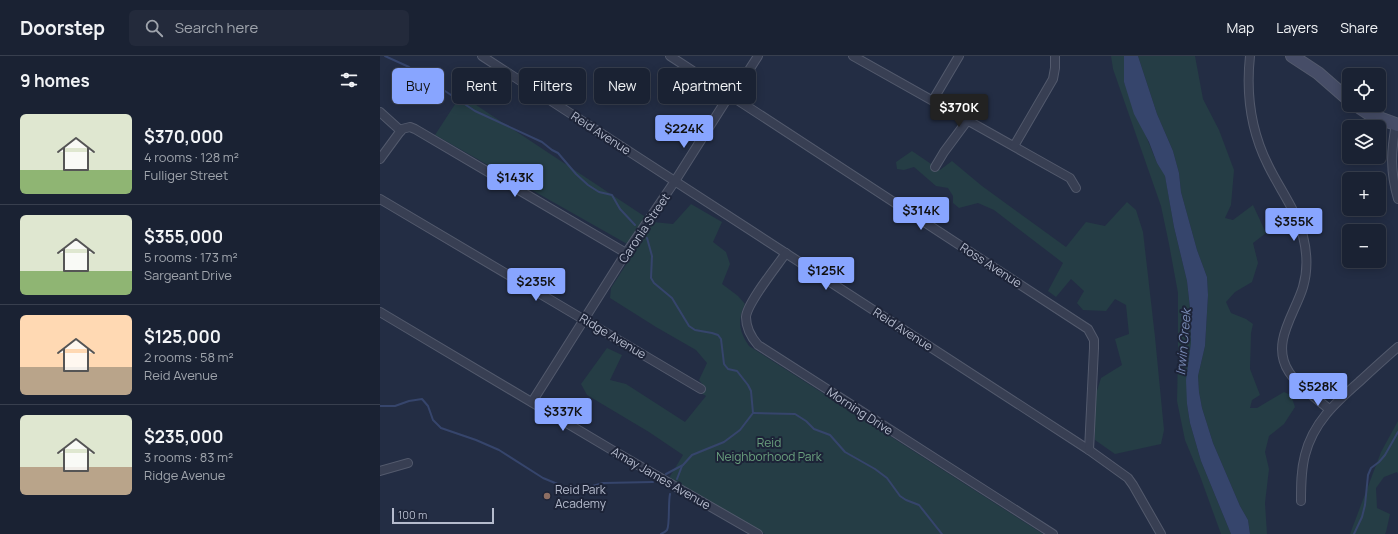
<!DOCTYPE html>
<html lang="en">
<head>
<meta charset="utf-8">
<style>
  :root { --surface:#1a2233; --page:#232a3b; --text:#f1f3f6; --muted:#9fa4ac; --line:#383f4e; --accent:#88a5ff }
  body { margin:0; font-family:Manrope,sans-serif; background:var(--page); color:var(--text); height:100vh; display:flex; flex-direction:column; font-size:15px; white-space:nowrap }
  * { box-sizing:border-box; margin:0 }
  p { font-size:13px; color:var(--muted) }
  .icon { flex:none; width:22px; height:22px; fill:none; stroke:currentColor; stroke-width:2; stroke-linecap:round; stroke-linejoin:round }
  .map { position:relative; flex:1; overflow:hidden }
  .drawer { display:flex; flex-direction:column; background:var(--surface); width:380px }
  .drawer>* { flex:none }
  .hud { position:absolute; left:12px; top:12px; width:380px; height:36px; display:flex; gap:8px }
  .fabs { position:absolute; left:962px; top:12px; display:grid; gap:8px }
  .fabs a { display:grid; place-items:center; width:44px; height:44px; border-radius:6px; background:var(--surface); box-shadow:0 2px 10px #0003,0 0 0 1px var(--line); font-size:20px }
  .scale { position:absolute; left:12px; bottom:10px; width:102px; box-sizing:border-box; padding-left:4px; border:2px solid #b5bbcd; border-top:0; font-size:11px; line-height:14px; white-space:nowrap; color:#b5bbcd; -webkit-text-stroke:3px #1d2438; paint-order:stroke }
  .price { position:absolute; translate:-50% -34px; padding:0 9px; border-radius:4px; background:var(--accent); color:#111; font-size:13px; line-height:26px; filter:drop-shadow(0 1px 2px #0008) }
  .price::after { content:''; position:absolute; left:50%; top:24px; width:12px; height:9px; margin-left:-6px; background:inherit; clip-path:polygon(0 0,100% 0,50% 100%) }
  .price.selected { background:#222; color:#fff }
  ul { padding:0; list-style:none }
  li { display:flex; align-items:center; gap:12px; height:100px; padding:0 20px }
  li+li { border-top:1px solid var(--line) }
  li span { display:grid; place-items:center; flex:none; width:112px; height:80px; border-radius:6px; color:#555 }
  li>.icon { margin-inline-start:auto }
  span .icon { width:48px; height:48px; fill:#fffc; stroke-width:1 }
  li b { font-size:17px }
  h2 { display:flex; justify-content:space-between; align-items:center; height:48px; padding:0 20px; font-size:17px }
  .pill { padding:0 14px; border-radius:6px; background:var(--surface); box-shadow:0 2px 10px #0003,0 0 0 1px var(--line); font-size:14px; line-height:36px }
  .pill.selected { background:var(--accent); color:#111 }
  header { display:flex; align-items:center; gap:24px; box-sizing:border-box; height:56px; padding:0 20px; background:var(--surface); border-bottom:1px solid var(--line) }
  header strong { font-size:19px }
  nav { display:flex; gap:22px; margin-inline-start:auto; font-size:14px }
  .search { width:280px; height:36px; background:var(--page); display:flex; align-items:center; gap:10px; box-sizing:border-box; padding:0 14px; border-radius:6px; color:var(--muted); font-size:15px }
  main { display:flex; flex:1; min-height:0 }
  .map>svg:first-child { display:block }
  .green { fill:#253d45 }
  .water { fill:#36456c }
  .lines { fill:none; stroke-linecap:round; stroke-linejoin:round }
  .stream { stroke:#36456c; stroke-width:2 }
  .street-casing { stroke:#535a6d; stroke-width:10 }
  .secondary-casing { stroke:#535a6d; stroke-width:14 }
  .street { stroke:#383f53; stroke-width:8 }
  .secondary { stroke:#464d67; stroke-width:12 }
  .education-dot { fill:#8d6e63; stroke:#1d2438; stroke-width:1.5 }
  .labels { text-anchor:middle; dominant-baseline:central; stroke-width:4; stroke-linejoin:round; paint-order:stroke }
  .street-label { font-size:12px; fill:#b5bbcd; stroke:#1d2438 }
  .park-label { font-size:12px; fill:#6aa07e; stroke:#1d2438 }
  .poi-label { font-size:12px; fill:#b5bbcd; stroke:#1d2438; text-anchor:start }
  .water-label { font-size:13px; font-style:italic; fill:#7a8cb7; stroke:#1d2438 }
</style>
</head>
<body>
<header>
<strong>Doorstep</strong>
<div class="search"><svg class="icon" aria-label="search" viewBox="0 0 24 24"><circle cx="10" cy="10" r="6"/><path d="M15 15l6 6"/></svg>Search here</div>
<nav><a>Map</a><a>Layers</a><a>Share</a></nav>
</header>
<main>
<section class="drawer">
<h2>9 homes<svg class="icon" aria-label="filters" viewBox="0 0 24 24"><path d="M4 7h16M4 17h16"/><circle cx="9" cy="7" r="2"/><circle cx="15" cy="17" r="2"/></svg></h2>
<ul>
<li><span style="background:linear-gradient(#dfe7d0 70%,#8fb573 0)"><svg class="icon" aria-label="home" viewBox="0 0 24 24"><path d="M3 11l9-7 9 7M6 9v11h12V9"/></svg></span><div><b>$370,000</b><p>4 rooms · 128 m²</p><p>Fulliger Street</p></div></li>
<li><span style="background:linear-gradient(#dfe7d0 70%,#8fb573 0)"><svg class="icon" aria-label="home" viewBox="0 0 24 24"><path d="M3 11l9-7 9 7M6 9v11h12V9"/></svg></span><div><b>$355,000</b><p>5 rooms · 173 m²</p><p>Sargeant Drive</p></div></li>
<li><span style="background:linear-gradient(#ffd9b3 65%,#b9a48a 0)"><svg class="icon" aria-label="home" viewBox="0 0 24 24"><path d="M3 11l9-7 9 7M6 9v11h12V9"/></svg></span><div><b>$125,000</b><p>2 rooms · 58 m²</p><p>Reid Avenue</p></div></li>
<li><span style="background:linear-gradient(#dfe7d0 65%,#b9a48a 0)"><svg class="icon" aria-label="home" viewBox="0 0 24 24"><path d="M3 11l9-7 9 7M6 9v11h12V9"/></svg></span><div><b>$235,000</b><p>3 rooms · 83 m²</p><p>Ridge Avenue</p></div></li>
</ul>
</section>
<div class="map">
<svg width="1018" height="478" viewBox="0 0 1018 478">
  <rect width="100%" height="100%" fill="#232d44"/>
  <!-- green -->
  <g class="green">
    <polygon points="731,0 744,0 744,26 777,107 785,119 794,171 807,225 810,252 811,287 807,348 810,367 821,405 851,478 841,478 820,420 805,384 797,345 798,301 798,237 789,188 781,150 733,13"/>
    <polygon points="758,0 815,0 823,43 839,74 854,114 851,149 845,162 853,164 873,149 886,177 873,187 878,207 872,226 855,236 846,246 851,257 866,263 873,268 871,277 870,313 880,339 872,344 870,352 877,352 904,336 911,339 915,351 904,368 889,380 885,396 889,413 885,447 887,478 870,478 868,464 860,450 833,387 822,352 819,336 818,320 825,290 828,239 827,221 817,194 801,136 799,117 793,95 777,58"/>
    <path d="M81 39 273 166 293 168 311 148 342 166 333 186 346 196 350 208 342 228 358 240 365 248C357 265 359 275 369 290L663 478H385L360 465 289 422 303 399 269 376 207 339 201 328 227 292 242 299 230 324 246 328 305 366 326 340 319 336 323 329 319 324 327 307 316 294 276 271 230 242 231 232 256 193 55 79Z"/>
    <polygon points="532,95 560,114 572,105 602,130 686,191 706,166 725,170 747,146 756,154 763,176 775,281 784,374 781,388 735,398 715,384 715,341 721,322 742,309 735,283 749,278 746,249 735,243 726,255 703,254 697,247 704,235 691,223 676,241 668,235 683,207 614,154 598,147 579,152 573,147 573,140 568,132 556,130 534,111 524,114 517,113 516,106"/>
    <polygon points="1018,365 1018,418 1017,416 1004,421 996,432 997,452 1010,458 1006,476 1005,478 970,478 1001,396"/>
  </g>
  <!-- water -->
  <polygon class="water" points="744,0 758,0 777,58 793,95 799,117 801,136 817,194 827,221 828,239 825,290 818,320 819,336 822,352 833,387 860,450 868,464 870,478 851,478 821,405 810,367 807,348 806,324 811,287 810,252 807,225 794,171 785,120 777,107 769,86 754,58 744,26"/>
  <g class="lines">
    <!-- stream -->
    <g class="stream">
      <polyline points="5,0 29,11 95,55 162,86 172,94 178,97 196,118 208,129 219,136 232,139 240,153 255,169"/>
      <polyline points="267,182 272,200 271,222 274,227 292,242 309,270 315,274 332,277 338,279 341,283 344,308 348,313 357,315 368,329 371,335 373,357 360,374 344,386 312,399 303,409 286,418"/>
      <polyline points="0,350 15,350 29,345 42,343 48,350 53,364 61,372 96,384 119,394 163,422 180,429 188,434 202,433 223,427 273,426"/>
      <polyline points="373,357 415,358 426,365 434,373 450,379 465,396 495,413 507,422 520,440 526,444 539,449 562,478"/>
      <polyline points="297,423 302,410"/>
      <path d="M281 478C283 477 285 476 287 474 290 469 288 447 290 438"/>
      <polyline points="974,478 982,461 985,449 988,419 991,412 999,406 1005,399 1018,376"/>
    </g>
    <!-- street casing -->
    <g class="street-casing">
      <g id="street">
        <polyline points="102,0 709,394 748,422 753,429 781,478"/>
        <polyline points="290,0 708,273 714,284 714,292 709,394"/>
        <polyline points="473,0 690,122 696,132"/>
        <path d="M870 0C866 37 871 75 888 109 899 132 916 154 923 180 927 196 928 214 923 231 915 258 890 287 909 316 919 331 936 342 949 353"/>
        <polyline points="553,44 579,0"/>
        <polyline points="0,56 21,75"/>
        <path d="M1016 68C1011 96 1010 115 1018 143"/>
        <polyline points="634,90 673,23 675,12 675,0"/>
        <polyline points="0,103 22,73 30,71 35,73 246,197"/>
        <polyline points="555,111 564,96 587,65"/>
        <polyline points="0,143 321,333"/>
        <path d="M406 197C397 210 367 247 366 261 366 272 371 281 378 289L673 478"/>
        <polyline points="0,256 232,394 378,478"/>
        <polyline points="152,346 246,197 295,125 345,46 355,36 378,0"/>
        <polyline points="0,415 28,407"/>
        <path d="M921 445C921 429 921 414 925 399 933 367 955 347 979 326 992 314 1005 302 1018 291"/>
      </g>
    </g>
    <!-- secondary casing -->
    <g class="secondary-casing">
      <g id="secondary">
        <polyline points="912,0 938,17 969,44"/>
        <polyline points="976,49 991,59 1018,69"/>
      </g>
    </g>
    <!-- street -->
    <use href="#street" class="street"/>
    <!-- secondary -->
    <use href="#secondary" class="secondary"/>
  </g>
  <!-- markers -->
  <circle class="education-dot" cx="167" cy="440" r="4"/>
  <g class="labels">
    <!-- street labels -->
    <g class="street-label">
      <text transform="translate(221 77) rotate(33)">Reid Avenue</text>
      <text transform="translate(264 172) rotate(-56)">Caronia Street</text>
      <text transform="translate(611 209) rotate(33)">Ross Avenue</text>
      <text transform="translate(523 273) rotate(33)">Reid Avenue</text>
      <text transform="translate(233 280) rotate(31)">Ridge Avenue</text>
      <text transform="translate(480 355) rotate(33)">Morning Drive</text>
      <text transform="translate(281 422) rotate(30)">Amay James Avenue</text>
    </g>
    <!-- park labels -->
    <g class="park-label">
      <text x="389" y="386">Reid<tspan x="389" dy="14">Neighborhood Park</tspan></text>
    </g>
    <!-- poi labels -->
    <g class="poi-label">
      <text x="175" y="433">Reid Park<tspan x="175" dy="14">Academy</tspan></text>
    </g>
    <!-- water labels -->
    <g class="water-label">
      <text transform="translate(803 286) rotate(-85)">Irwin Creek</text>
    </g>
  </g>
</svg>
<div class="fabs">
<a><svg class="icon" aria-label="locate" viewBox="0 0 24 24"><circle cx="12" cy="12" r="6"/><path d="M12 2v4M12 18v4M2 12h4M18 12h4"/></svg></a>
<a><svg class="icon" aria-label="layers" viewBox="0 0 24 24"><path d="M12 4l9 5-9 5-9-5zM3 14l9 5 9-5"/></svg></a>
<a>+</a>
<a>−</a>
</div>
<div class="scale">100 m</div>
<b class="price selected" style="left:579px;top:72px">$370K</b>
<b class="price" style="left:304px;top:93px">$224K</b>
<b class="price" style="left:135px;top:142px">$143K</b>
<b class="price" style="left:541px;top:175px">$314K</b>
<b class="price" style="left:914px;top:186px">$355K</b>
<b class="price" style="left:446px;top:235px">$125K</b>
<b class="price" style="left:156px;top:246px">$235K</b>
<b class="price" style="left:938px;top:351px">$528K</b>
<b class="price" style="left:183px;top:376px">$337K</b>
<div class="hud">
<a class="pill selected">Buy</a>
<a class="pill">Rent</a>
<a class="pill">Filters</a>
<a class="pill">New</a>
<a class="pill">Apartment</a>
</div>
</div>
</main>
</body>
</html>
